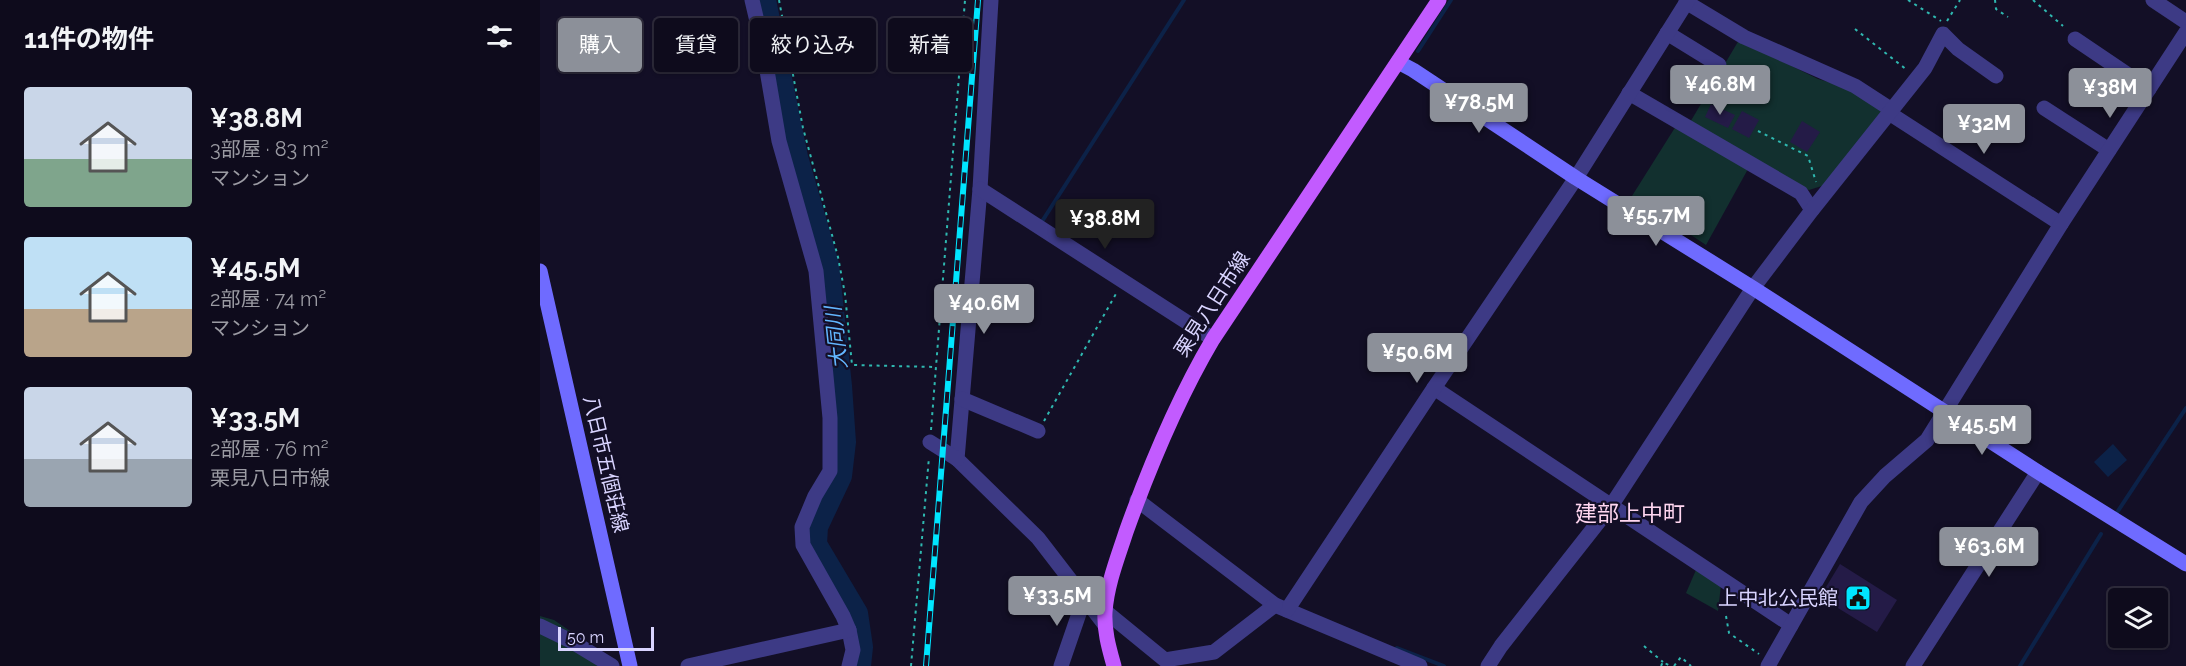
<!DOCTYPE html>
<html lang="ja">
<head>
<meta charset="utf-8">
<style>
  :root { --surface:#0e0b1c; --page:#171425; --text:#f1f3f6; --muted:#9b9ba3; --line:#2e2b3b; --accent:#8c9099 }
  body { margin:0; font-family:Raleway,"Noto Sans JP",sans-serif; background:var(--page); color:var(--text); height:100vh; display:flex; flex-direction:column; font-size:22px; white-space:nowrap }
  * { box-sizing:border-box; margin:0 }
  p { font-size:20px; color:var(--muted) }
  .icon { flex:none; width:33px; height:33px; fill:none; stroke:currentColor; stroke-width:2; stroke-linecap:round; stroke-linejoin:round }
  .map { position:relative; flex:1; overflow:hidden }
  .drawer { display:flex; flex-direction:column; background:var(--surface); width:540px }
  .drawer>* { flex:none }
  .hud { position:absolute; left:18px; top:18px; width:570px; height:54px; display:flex; gap:12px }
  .fabs { position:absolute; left:1568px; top:588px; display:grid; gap:12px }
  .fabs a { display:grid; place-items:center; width:60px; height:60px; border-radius:6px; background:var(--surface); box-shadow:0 2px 4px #0004,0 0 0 2px var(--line); font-size:30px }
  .scale { position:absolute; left:18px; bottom:15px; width:96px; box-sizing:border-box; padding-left:6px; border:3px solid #d9d4ff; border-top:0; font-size:16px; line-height:21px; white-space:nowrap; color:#d9d4ff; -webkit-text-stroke:4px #130f26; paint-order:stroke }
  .price { position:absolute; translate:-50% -51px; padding:0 14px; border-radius:6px; background:var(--accent); color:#fff; font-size:20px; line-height:39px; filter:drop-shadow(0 2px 3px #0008) }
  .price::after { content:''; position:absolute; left:50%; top:36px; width:18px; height:14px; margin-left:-9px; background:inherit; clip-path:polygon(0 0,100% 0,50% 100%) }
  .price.selected { background:#222; color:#fff }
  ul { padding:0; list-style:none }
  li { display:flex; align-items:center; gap:18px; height:150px; padding:0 24px }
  li span { display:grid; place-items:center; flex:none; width:168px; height:120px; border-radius:6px; color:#555 }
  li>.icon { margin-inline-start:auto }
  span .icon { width:72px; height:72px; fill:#fffc; stroke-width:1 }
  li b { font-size:26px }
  h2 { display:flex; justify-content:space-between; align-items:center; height:72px; padding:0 24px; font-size:26px }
  .tag { padding:0 21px; border-radius:6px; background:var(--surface); box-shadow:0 2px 4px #0004,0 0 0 2px var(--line); font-size:21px; line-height:54px }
  .tag.selected { background:var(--accent); color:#fff }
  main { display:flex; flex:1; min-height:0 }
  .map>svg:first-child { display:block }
  .green { fill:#12302f }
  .water { fill:#0c2248 }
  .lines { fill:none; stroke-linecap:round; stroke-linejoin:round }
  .stream { stroke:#0c2248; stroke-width:4 }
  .river { stroke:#0c2248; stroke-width:22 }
  .building { fill:#241b47 }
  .path { stroke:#2fb8b0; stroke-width:2; stroke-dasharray:3 4.5; stroke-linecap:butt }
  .street { stroke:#3d3a85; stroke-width:15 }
  .secondary { stroke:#6f6bff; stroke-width:15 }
  .primary { stroke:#c25bff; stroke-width:15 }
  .rail-casing { stroke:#00e5ff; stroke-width:6 }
  .rail { stroke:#130f26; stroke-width:4; stroke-dasharray:11; stroke-linecap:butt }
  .labels { text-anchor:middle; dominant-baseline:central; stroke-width:4.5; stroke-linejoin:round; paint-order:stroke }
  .street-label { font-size:20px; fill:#d9d4ff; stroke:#130f26 }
  .poi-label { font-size:20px; fill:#d9d4ff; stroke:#130f26; text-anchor:end }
  .water-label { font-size:21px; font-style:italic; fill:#62b6ff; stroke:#130f26 }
  .quarter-label { font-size:22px; fill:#ffd6f0; stroke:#130f26 }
</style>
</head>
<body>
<main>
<section class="drawer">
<h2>11件の物件<svg class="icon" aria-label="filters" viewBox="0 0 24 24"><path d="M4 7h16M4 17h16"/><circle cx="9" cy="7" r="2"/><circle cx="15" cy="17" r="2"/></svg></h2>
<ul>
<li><span style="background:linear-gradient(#c9d6e8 60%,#7fa58c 0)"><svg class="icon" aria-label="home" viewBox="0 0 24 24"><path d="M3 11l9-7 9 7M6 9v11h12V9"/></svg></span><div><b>¥38.8M</b><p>3部屋 · 83 m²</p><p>マンション</p></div></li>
<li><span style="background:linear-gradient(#bfe0f5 60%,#b9a48a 0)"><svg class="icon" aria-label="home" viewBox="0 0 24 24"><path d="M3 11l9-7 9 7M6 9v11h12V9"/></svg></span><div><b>¥45.5M</b><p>2部屋 · 74 m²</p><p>マンション</p></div></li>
<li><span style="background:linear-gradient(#c9d6e8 60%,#9aa5b1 0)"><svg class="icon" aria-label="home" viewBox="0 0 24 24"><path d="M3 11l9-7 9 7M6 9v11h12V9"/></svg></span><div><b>¥33.5M</b><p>2部屋 · 76 m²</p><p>栗見八日市線</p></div></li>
</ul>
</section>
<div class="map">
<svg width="1646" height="666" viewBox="0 0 1646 666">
  <rect width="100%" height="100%" fill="#130f26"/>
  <!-- green -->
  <g class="green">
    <polygon points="1199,40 1278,79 1312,89 1345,111 1288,184 1269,190 1255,185 1149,124"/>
    <polygon points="1136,126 1208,169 1166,245 1092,196"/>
    <polygon points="1156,570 1181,585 1178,611 1146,593"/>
    <polygon points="0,616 14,620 52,646 57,666 0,666"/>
  </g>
  <!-- water -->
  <polygon class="water" points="1573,444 1587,460 1568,477 1554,462"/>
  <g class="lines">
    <!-- stream -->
    <g class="stream">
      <polyline points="878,51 911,0"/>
      <polyline points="501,223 644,0"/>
      <polyline points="1576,514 1646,408"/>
      <polyline points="857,648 904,666"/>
      <polyline points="1480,666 1561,534"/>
    </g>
    <!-- river -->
    <polyline class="river" points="225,0 257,157 288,264 301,386 305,442 301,476 277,527 276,544 317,613 322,647 320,666"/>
  </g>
  <!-- building -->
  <g class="building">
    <polygon points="1171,104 1195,115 1188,128 1165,117"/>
    <polygon points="1202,111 1219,120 1209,138 1192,129"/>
    <polygon points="1262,121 1280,132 1267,152 1250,142"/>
    <polygon points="1300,564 1357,600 1337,632 1280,597"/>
  </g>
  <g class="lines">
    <!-- path -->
    <g class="path">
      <polyline points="239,0 263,128 298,257 305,294 312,365 395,367"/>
      <polyline points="1368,0 1401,21"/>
      <polyline points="1455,0 1456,9 1468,17"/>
      <polyline points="1493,0 1523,26"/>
      <polyline points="1407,21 1420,0"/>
      <polyline points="1315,29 1367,70"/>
      <polyline points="1218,131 1268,156 1276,182"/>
      <polyline points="504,421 577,292"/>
      <polyline points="391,430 425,0"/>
      <polyline points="1186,616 1189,633 1219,654"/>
      <polyline points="1104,646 1123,662"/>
      <polyline points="371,666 389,457"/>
      <polyline points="1121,666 1123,662 1130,666"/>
      <polyline points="1134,666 1141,657 1151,666"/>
    </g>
    <!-- street -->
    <g class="street">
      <polyline points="451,0 440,189 417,459 498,538 565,625"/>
      <polyline points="1613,0 1646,22"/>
      <polyline points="1146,2 1204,37 1315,86 1352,110"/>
      <polyline points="1127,33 1179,65"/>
      <polyline points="1535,39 1609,89"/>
      <polyline points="1089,93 1261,193 1272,210"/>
      <polyline points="1504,108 1569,150"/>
      <polyline points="1349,113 1521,224"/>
      <polyline points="440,189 673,339"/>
      <polyline points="894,388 1251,625"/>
      <polyline points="422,399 498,431"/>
      <polyline points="390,442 417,459"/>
      <polyline points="597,500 735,605 880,666"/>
      <polyline points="747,610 894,388 1036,178 1148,0"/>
      <polyline points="565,611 625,660 674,652 735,605"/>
      <polyline points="0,626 31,641 72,666"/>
      <polyline points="309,630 313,650 309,666"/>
      <polyline points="148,666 309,630 303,616 263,545 262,527 275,496 290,471 290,418 276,271 239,141 223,47 212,0"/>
      <polyline points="521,666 544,599"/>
      <polyline points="948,666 961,646 1071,506 1213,288 1272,210 1385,68 1403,34 1418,49 1456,76"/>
      <polyline points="1228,666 1321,502 1345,476 1387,440 1521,224 1646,32"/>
      <polyline points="1373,666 1498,472"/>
    </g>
    <!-- secondary -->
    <g class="secondary">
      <polyline points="858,62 873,70 1036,178 1213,288 1498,472 1646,564"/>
      <polyline points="0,271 90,666"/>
    </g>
    <!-- primary -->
    <path class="primary" d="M574 666C569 648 564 631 565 612 567 584 578 557 586 532 610 465 637 400 673 339L899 0"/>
    <!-- rail casing -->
    <g class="rail-casing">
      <polyline id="rail" points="386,666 438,0"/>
    </g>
    <!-- rail -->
    <use href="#rail" class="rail"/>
  </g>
  <!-- icons -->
  <defs>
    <g id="civic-square" transform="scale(1.35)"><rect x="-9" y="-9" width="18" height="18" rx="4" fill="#00e5ff" stroke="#130f26"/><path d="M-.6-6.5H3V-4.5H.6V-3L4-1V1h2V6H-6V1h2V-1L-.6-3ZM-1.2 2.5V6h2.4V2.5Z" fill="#111"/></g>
  </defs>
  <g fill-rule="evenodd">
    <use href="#civic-square" x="1318" y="598"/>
  </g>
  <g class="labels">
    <!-- street labels -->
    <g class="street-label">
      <text transform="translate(672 304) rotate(-57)">栗見八日市線</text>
      <text transform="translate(66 464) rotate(77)">八日市五個荘線</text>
    </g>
    <!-- poi labels -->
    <g class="poi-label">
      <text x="1298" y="598">上中北公民館</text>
    </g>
    <!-- water labels -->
    <g class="water-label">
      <text transform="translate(296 338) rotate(-96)">大同川</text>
    </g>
    <!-- quarter labels -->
    <g class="quarter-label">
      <text x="1090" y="513">建部上中町</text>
    </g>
  </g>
</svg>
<div class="fabs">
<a><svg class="icon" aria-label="layers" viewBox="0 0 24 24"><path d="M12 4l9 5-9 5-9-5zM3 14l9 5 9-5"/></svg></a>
</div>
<div class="scale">50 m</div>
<b class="price" style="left:1180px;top:116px">¥46.8M</b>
<b class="price" style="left:1570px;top:119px">¥38M</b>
<b class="price" style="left:939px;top:134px">¥78.5M</b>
<b class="price" style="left:1444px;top:155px">¥32M</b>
<b class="price" style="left:1116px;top:247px">¥55.7M</b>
<b class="price selected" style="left:565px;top:250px">¥38.8M</b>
<b class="price" style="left:444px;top:335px">¥40.6M</b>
<b class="price" style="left:877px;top:384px">¥50.6M</b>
<b class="price" style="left:1442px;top:456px">¥45.5M</b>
<b class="price" style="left:1449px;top:578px">¥63.6M</b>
<b class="price" style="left:517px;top:627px">¥33.5M</b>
<div class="hud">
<a class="tag selected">購入</a>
<a class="tag">賃貸</a>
<a class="tag">絞り込み</a>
<a class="tag">新着</a>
</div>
</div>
</main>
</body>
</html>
